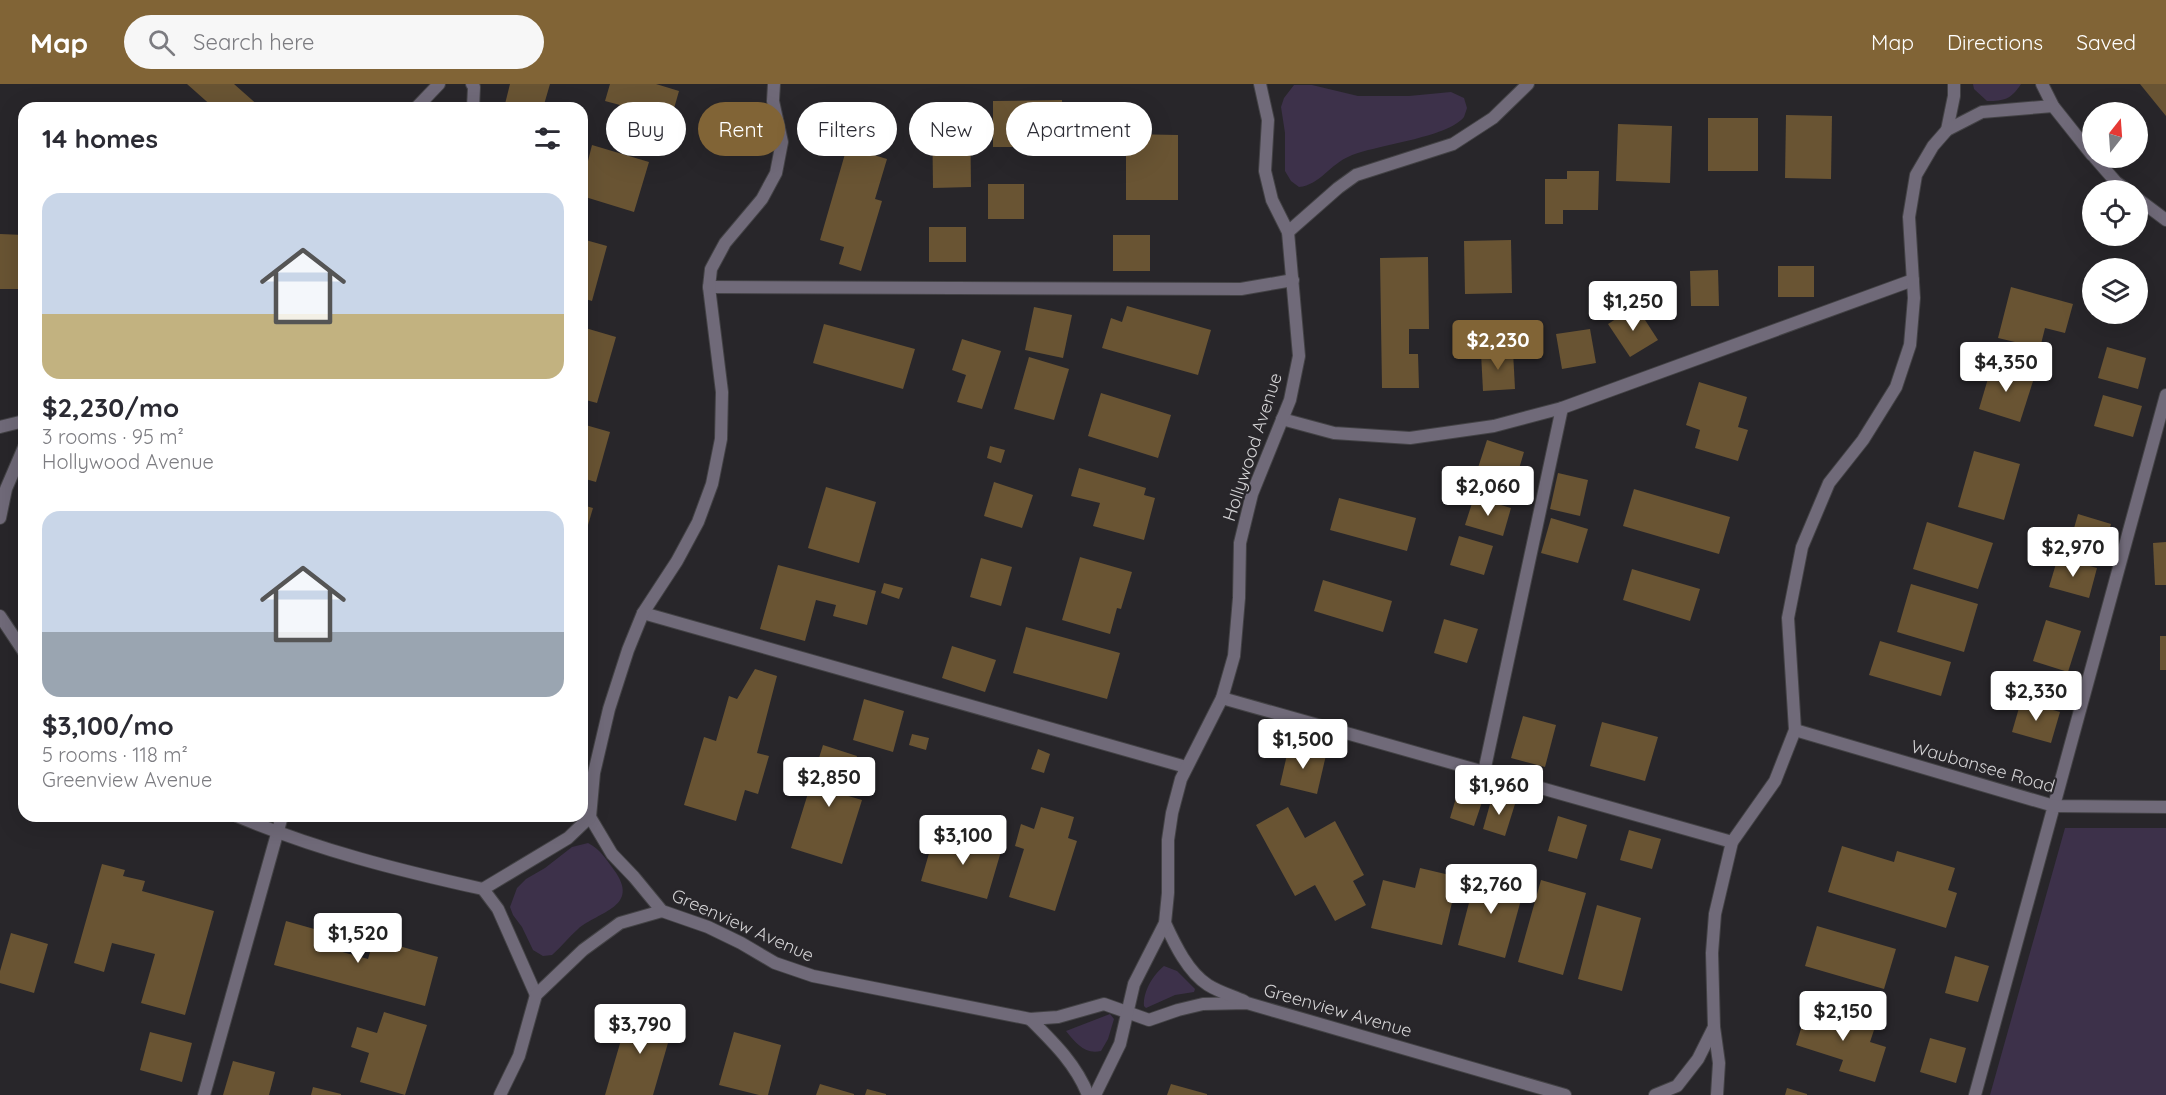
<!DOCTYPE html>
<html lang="en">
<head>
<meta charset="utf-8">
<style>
  :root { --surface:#fff; --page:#f7f7f7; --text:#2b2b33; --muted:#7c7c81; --accent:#816436 }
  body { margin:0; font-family:Quicksand,sans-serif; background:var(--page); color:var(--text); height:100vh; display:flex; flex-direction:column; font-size:22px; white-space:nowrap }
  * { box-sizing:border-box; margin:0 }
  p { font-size:20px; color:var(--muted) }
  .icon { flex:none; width:33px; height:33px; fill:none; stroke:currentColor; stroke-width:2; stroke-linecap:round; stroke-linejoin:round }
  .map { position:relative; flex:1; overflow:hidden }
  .panel { position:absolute; left:18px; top:18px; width:570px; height:720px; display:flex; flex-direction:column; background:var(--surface); border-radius:18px; box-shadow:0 6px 24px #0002 }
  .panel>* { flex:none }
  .hud { position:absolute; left:606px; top:18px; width:570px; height:54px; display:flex; gap:12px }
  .needle { width:39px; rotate:17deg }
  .tools { position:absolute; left:2082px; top:18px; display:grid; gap:12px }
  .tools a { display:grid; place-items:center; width:66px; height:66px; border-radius:50%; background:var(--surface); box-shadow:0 6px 24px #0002; font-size:30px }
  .price { position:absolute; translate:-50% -51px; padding:0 14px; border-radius:6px; background:#fff; color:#222; font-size:20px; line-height:39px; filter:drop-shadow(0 2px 3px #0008) }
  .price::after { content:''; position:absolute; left:50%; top:36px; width:18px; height:14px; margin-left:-9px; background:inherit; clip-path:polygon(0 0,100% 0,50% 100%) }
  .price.selected { background:var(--accent); color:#fff }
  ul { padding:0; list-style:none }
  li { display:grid; align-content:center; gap:12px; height:318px; padding:0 24px }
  li span { display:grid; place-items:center; height:186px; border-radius:18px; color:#555 }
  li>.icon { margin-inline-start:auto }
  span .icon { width:108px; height:108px; fill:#fffc; stroke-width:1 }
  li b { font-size:26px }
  h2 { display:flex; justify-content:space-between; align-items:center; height:72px; padding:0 24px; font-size:26px }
  .tag { padding:0 21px; border-radius:27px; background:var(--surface); box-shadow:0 6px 24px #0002; font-size:21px; line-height:54px }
  .tag.selected { background:var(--accent); color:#fff }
  header { display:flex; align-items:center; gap:36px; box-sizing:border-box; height:84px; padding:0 30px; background:var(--accent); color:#fff }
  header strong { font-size:28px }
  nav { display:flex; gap:33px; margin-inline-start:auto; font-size:21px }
  .search { width:420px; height:54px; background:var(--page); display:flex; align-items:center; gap:15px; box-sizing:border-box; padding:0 21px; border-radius:33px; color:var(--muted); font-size:22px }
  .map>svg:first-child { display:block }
  .green { fill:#3d314a }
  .building { fill:#695433 }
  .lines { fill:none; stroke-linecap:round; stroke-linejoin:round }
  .service-casing { stroke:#434245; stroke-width:14 }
  .minor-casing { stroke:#434245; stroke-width:14 }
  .service { stroke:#706a79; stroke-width:12 }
  .minor { stroke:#706a79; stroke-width:12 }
  .labels { text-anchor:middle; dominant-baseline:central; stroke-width:4.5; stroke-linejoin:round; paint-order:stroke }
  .street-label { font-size:18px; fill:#d3d2d4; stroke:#28262a }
</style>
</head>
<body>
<header>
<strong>Map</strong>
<div class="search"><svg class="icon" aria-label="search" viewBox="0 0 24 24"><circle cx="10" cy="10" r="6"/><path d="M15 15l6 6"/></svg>Search here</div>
<nav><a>Map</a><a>Directions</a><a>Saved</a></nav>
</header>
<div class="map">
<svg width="2166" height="1011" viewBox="0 0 2166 1011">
  <rect width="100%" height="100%" fill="#28262a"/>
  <!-- green -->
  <g class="green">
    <path d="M1973 0H2021C2011 15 2005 17 1987 17L1974 5Z"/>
    <path d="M1294 1H1312L1358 12H1409L1451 8 1464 14 1467 24C1466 27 1465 30 1464 33 1447 54 1375 61 1350 72 1330 80 1320 101 1299 103L1291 97 1285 87V49L1281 23 1284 14Z"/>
    <polygon points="2065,744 2166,744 2166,1011 1990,1011"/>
    <path d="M588 759C600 765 606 775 614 786 641 823 599 827 578 845 569 853 561 863 552 871L543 872 533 866 522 843 513 831 510 823 517 804 526 795 545 784 572 763Z"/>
    <path d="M1164 882 1177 887 1195 905 1194 908 1175 911 1146 924 1144 922C1143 907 1153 891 1164 882Z"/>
    <path d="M1110 930 1114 935 1108 955 1101 967C1085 971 1076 959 1066 947Z"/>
  </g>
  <!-- building -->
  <g class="building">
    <polygon points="187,0 234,0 261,24 214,24"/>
    <polygon points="510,0 550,0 543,24 519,24 505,20"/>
    <polygon points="610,0 656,0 679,7 665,56 614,41 620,21 605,17"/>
    <polygon points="2140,0 2166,0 2166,32"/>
    <polygon points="1062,16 1063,38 1086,38 1087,63 993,63 993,17"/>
    <polygon points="932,23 970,23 971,103 933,104"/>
    <polygon points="1786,31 1832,32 1831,95 1785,94"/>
    <rect x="1708" y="34" width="50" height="53"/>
    <polygon points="1618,40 1672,42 1670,99 1616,97"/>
    <polygon points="1126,50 1178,51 1178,116 1126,116"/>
    <polygon points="592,61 649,78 634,128 582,112 582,75 588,77"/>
    <polygon points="847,63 887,75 875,115 882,117 861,187 839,180 844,163 820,156"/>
    <polygon points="1567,87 1599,87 1598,126 1563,126 1563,140 1545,140 1545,95 1567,95"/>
    <rect x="988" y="100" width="36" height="35"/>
    <rect x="929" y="143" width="37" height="35"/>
    <polygon points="0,150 24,151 24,205 0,205"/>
    <rect x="1113" y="151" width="37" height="36"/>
    <polygon points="582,155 607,162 592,217 582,214"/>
    <polygon points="1511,156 1512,209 1465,210 1464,157"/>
    <polygon points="1428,173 1429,245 1409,245 1409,270 1418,270 1419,304 1382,304 1380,174"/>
    <rect x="1778" y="182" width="36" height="31"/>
    <polygon points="1718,186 1719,222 1691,222 1690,187"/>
    <polygon points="2011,203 2073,220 2065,249 2045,244 2040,264 1998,254"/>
    <polygon points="1127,222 1211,246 1198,291 1102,264 1111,234 1122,238"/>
    <polygon points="1636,222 1658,256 1630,273 1608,240"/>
    <polygon points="1034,223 1072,231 1063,274 1025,266"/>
    <polygon points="824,240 915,265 903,305 813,279"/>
    <polygon points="582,243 616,253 597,319 582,315"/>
    <polygon points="1590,245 1596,279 1562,285 1556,250"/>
    <polygon points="962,255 1001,267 982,325 957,318 966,291 952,286"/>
    <polygon points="2107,263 2146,274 2138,305 2098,294"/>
    <polygon points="1513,267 1515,305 1483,307 1481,269"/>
    <polygon points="1029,273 1069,285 1054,336 1014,325"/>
    <polygon points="1992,281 2034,294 2020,338 1979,325"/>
    <polygon points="1699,298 1747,313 1738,343 1748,346 1738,377 1695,364 1700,346 1686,341"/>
    <polygon points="1101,309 1171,331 1158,374 1088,352"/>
    <polygon points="2103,311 2142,322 2133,353 2094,342"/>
    <polygon points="582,340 610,348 596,398 582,394"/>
    <polygon points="1487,356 1524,368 1513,405 1475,393"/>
    <polygon points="990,362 1005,366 1001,379 987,374"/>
    <polygon points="1974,367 2020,380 2004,436 1958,423"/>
    <polygon points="1079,384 1146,404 1144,411 1155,414 1144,456 1093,442 1100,419 1071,412"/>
    <polygon points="1558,389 1588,396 1580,432 1550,425"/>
    <polygon points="994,398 1033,411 1022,444 984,432"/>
    <polygon points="826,403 876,418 859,479 808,464"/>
    <polygon points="1634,405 1730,433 1719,470 1623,442"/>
    <polygon points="1474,413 1511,424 1503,452 1465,441"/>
    <polygon points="1339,414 1416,434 1407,467 1330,446"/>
    <polygon points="582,421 593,424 583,458 582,458"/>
    <polygon points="2078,430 2111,440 2103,471 2069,462"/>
    <polygon points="1551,434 1588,445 1578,479 1541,469"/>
    <polygon points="1927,438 1993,459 1978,505 1913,485"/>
    <polygon points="1459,452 1493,462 1484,491 1450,481"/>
    <polygon points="2166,458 2166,501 2155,501 2153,459"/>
    <polygon points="1080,473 1132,488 1121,525 1117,524 1110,550 1062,536"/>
    <polygon points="2058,473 2097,484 2089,514 2049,503"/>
    <polygon points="981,474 1012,483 1001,522 970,513"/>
    <polygon points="778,481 876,507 867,541 833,532 836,521 816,516 805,557 760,545"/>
    <polygon points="1632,485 1700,505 1690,537 1623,516"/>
    <polygon points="1323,496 1392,517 1383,548 1314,527"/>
    <polygon points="884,499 903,504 899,515 881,509"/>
    <polygon points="1911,500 1978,520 1964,568 1897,548"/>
    <polygon points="1444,535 1478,545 1467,579 1434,569"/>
    <polygon points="2046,536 2081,547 2068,588 2033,577"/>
    <polygon points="1026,543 1120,569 1107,615 1013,589"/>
    <rect x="2160" y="552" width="6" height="34"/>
    <polygon points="1880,557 1951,578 1941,612 1869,591"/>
    <polygon points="952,562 996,576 985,608 942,594"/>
    <polygon points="755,585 777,592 757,669 769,672 758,710 745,706 736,737 684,721 704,653 716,657 729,612 737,615"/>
    <polygon points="864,615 904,627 893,668 853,656"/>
    <polygon points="2021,617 2060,628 2051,659 2012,648"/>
    <polygon points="1523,632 1556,641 1545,683 1511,674"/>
    <polygon points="1602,638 1658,653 1645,697 1590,682"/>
    <polygon points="912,650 929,654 926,666 909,661"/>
    <polygon points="823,661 857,672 845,711 862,716 842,780 791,764"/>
    <polygon points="1289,662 1326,671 1317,710 1280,701"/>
    <polygon points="1038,665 1050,670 1044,689 1031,685"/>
    <polygon points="1459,704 1484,712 1474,742 1450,734"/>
    <polygon points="1492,713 1515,720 1505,752 1483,745"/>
    <polygon points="1041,723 1074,733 1068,754 1077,757 1055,827 1009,813 1024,765 1015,762 1021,740 1034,745"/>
    <polygon points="1288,723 1305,754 1335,737 1364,791 1353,797 1366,821 1335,837 1315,801 1295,812 1256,741"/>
    <polygon points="1558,732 1587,741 1577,775 1548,767"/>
    <polygon points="1629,746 1661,755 1652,785 1620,776"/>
    <polygon points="953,749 1002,764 987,815 921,797 932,759 949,764"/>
    <polygon points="1842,762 1894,778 1897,767 1955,784 1948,806 1957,809 1946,844 1828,808"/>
    <polygon points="102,780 125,786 123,792 145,797 142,807 214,827 185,931 141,919 155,870 112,859 104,888 74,879"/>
    <polygon points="1420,784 1458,793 1442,861 1371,844 1383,796 1415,804"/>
    <polygon points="1477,788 1525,801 1505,874 1458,861"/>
    <polygon points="1541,796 1586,809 1563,891 1518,878"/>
    <polygon points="1597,821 1641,834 1622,907 1578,895"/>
    <polygon points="286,837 339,852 335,866 368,875 374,855 438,873 425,922 274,881"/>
    <polygon points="1817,842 1896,865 1884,905 1805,882"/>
    <polygon points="11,849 48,860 34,909 0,899 0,887"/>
    <polygon points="1955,872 1989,882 1978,918 1945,909"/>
    <polygon points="1808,922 1875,943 1870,958 1886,963 1875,998 1839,987 1843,976 1796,961"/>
    <polygon points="630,925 674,938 653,1011 605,1011"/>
    <polygon points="384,928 427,941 405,1011 360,998 369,969 351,963 357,943 377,949"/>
    <polygon points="150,948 192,959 182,998 140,986"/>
    <polygon points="734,948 781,961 768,1011 759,1011 719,1001"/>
    <polygon points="1930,954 1966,964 1956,999 1920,988"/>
    <polygon points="233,977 275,988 269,1011 223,1011"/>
    <polygon points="820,1000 854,1010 854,1011 816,1011"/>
    <polygon points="1171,1000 1207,1010 1207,1011 1167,1011"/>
    <polygon points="313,1003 341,1010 341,1011 311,1011"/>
    <polygon points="1787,1004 1807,1010 1807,1011 1785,1011"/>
    <polygon points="867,1005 886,1010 886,1011 865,1011"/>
  </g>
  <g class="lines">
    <!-- service casing -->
    <g class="service-casing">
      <g id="service">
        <polyline points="472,0 474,3 473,24"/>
        <polyline points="709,203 1241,205 1293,196"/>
        <polyline points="1282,335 1334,349 1410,354 1494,342 1562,324 1913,196"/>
        <polyline points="643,529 1186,683"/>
        <polyline points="1222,614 1732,758"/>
        <polyline points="1484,688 1562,324"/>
        <polyline points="204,1011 282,732"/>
        <polyline points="1975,1011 2166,311"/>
      </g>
    </g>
    <!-- minor casing -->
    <g class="minor-casing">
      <g id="minor">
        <polyline points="2042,0 2053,22 2092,71"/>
        <polyline points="416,24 439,0"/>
        <polyline points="1947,46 1954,12 1954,0"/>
        <polyline points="2095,74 2116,98 2127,106"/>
        <polyline points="2138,115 2166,136"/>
        <polyline points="1288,148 1338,104 1356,91 1453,60 1493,34 1528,0"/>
        <polyline points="0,343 24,337"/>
        <polyline points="0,434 6,405 24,363"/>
        <polyline points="0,532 24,568"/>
        <polyline points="1795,646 2054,722 2166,723"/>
        <path d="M237 732C318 766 397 786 483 805"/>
        <polyline points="590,733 612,770 634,793 662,827 708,843 741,859 775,879 813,892 1030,935 1058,933 1104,920 1149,936 1178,926 1203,920 1247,919 1565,1011"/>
        <path d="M1165 839C1175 861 1188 888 1208 901 1219 908 1233 912 1244 917"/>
        <polyline points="536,911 498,825 483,805 568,754 590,733 594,689 609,625 628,566 643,529 677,477 698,438 712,400 721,355 722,308 709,203 711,185 725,159 762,115 776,89 782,58 773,17 774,0"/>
        <path d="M1030 935C1053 958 1076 980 1088 1011"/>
        <polyline points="500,1011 519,972 536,911 583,866 620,839 662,827"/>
        <polyline points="1095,1011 1120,960 1134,900 1165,839 1168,809 1168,756 1172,729 1181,695 1222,614 1234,572 1239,514 1240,459 1252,410 1290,316 1299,272 1288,148 1272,116 1265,87 1268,36 1260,0"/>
        <polyline points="1655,1011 1677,1002 1698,975 1714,943"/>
        <polyline points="1717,1011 1719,979 1714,943 1712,869 1715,830 1732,758 1775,697 1795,646 1788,534 1802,463 1829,399 1863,356 1896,303 1910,261 1914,214 1909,133 1916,91 1933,62 1947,46 1982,28 2053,22"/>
      </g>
    </g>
    <!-- service -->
    <use href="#service" class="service"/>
    <!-- minor -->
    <use href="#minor" class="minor"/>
  </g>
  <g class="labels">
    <!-- street labels -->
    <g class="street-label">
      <text transform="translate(1252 363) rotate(-72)">Hollywood Avenue</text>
      <text transform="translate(1983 682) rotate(16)">Waubansee Road</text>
      <text transform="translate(743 841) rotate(24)">Greenview Avenue</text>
      <text transform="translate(1338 926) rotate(16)">Greenview Avenue</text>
    </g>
  </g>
</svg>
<div class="tools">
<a><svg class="needle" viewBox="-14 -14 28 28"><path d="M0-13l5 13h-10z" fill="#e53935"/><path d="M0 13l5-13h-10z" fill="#7c7c81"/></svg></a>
<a><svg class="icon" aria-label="locate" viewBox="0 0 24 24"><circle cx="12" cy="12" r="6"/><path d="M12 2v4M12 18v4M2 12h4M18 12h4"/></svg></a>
<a><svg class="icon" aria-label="layers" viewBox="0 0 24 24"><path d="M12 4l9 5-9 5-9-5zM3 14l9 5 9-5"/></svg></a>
</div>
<b class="price" style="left:1633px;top:248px">$1,250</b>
<b class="price selected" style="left:1498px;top:287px">$2,230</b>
<b class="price" style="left:2006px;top:309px">$4,350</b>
<b class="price" style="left:1488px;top:433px">$2,060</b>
<b class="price" style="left:2073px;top:494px">$2,970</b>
<b class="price" style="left:2036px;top:638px">$2,330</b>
<b class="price" style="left:1303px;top:686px">$1,500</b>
<b class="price" style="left:829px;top:724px">$2,850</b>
<b class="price" style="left:1499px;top:732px">$1,960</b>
<b class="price" style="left:963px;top:782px">$3,100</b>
<b class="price" style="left:1491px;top:831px">$2,760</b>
<b class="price" style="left:358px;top:880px">$1,520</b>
<b class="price" style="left:1843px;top:958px">$2,150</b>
<b class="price" style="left:640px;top:971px">$3,790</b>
<div class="hud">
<a class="tag">Buy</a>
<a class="tag selected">Rent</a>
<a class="tag">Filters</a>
<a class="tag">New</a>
<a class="tag">Apartment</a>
</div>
<section class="panel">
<h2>14 homes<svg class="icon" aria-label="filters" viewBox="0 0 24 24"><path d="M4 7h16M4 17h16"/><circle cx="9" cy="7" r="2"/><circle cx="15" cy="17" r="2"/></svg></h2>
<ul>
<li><span style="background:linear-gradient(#c9d6e8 65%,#c2b280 0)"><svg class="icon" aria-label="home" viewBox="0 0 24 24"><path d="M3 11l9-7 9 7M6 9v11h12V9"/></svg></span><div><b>$2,230/mo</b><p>3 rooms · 95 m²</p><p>Hollywood Avenue</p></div></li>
<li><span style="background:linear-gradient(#c9d6e8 65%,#9aa5b1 0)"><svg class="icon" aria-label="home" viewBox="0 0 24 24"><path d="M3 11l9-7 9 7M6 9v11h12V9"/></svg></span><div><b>$3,100/mo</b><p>5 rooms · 118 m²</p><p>Greenview Avenue</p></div></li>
</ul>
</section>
</div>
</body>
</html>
